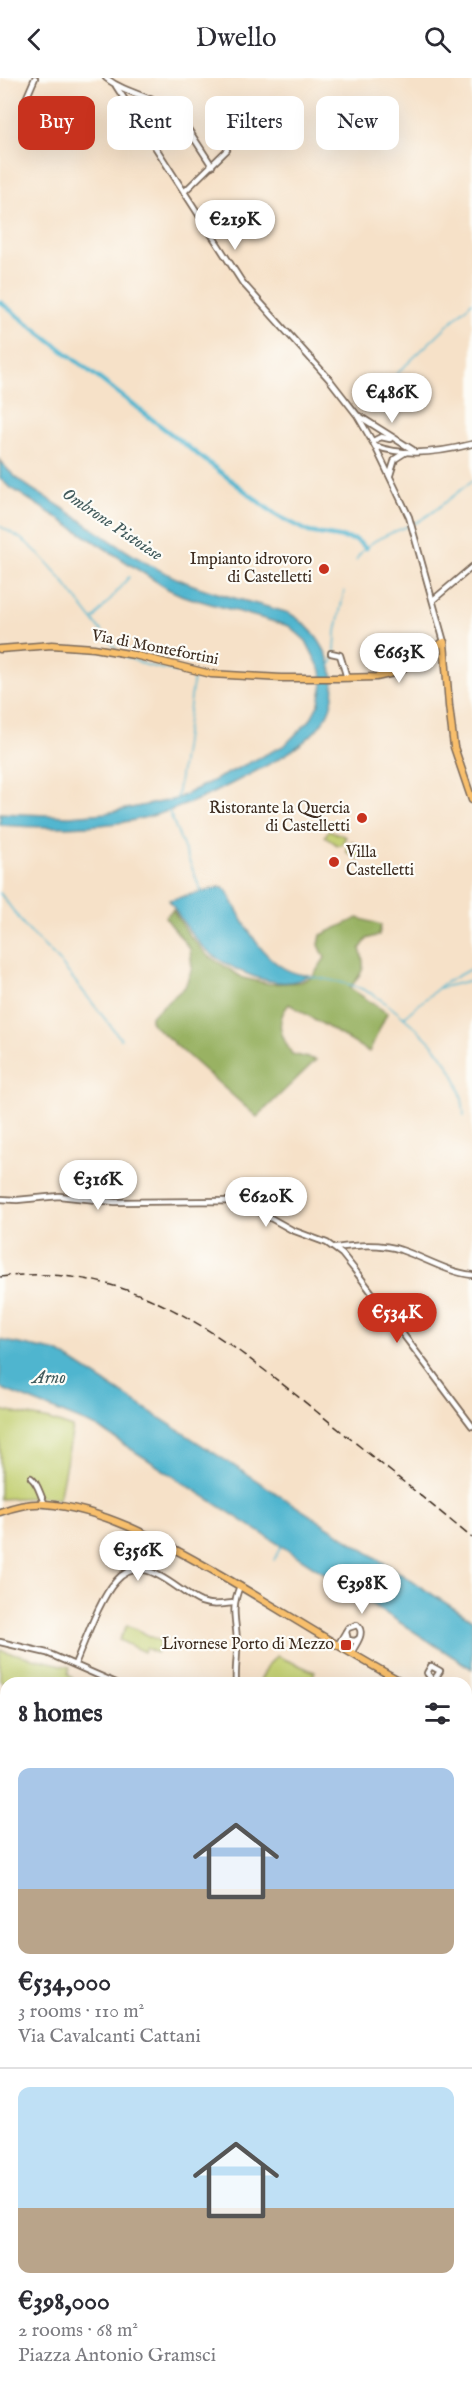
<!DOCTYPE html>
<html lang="en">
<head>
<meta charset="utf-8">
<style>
  :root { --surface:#fff; --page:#f7f7f7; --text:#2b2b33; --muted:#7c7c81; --line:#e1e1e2; --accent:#c8321e }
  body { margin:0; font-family:"IM FELL English",serif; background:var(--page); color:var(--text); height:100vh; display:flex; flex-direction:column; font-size:22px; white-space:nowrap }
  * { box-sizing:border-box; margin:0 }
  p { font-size:20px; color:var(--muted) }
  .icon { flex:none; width:33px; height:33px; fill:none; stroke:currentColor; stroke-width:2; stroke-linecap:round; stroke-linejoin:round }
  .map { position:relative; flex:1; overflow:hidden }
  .panel { position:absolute; left:0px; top:1599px; width:472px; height:722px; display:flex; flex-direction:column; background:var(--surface); border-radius:18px 18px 0 0; box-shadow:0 6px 24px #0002 }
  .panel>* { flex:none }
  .banner { position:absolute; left:18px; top:18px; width:436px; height:54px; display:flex; gap:12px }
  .price { position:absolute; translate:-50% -51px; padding:0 14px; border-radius:21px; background:#fff; color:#222; font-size:20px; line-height:39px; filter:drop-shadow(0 2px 3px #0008) }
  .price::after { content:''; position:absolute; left:50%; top:36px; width:18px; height:14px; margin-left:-9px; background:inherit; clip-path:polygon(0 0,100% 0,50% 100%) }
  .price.current { background:var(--accent); color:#fff }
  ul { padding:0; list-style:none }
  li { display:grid; align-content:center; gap:12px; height:318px; padding:0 18px }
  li+li { border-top:2px solid var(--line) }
  li span { display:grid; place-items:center; height:186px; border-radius:12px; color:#555 }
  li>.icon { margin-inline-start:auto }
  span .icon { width:108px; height:108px; fill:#fffc; stroke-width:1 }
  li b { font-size:26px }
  h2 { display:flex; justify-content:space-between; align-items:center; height:72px; padding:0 18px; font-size:26px }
  .chip { padding:0 21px; border-radius:12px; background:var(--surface); box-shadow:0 6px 24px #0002; font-size:21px; line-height:54px }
  .chip.current { background:var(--accent); color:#fff }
  header { display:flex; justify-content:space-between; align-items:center; height:78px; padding:0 18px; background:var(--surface); font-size:27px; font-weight:600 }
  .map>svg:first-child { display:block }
  .green { fill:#c2cf71; stroke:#7e7c48; stroke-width:1.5 }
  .forest { fill:#99b263; stroke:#6a6e40; stroke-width:1.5 }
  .water { fill:#50b5cf; stroke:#467076; stroke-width:1.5 }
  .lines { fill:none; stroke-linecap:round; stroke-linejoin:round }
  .stream { stroke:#50b5cf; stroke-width:1.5 }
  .canal { stroke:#50b5cf; stroke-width:4.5 }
  .minor-casing { stroke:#7c6a5a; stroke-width:8 }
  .major-casing { stroke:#7c6a5a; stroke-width:9 }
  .minor { stroke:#fff; stroke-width:4.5 }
  .major { stroke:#f8bf6c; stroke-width:6 }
  .rail { stroke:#3b2a1e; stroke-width:1.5; stroke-dasharray:9 4.5; stroke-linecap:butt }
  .poi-dot { fill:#c8321e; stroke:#fdfcf7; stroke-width:2 }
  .labels { text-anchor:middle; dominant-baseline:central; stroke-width:4.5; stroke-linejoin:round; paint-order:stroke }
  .poi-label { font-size:16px; fill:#3b2a1e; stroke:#fdfcf7; text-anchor:end }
  .street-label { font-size:16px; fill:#3b2a1e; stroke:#fdfcf7 }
  .water-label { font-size:18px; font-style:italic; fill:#425b5c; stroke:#fdfcf7 }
</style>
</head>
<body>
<header><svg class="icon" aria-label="back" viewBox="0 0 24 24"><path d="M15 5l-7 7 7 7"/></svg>Dwello<svg class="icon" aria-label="search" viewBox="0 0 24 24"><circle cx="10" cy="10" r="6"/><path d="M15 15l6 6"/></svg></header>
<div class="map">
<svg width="472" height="2320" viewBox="0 0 472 2320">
  <rect width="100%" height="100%" fill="#fdfcf7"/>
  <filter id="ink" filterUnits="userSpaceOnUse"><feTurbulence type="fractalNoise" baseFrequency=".0167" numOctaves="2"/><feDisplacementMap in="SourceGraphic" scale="12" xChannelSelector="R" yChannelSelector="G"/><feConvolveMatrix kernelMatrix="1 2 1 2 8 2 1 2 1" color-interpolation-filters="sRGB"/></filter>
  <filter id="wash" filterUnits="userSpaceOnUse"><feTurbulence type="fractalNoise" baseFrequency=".008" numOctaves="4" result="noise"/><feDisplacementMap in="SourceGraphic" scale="24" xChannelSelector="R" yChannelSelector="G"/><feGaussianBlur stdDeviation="1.35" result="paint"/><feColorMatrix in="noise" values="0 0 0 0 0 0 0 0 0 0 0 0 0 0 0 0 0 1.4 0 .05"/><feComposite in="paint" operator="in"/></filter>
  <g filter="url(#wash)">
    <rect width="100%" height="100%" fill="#f6e1c8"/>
    <!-- green -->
    <g class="green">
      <polygon points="35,16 54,23 54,29 48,39 29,31"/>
      <polygon points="329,752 346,759 341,767 337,767 325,758"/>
      <polygon points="352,763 365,776 360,782 347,774 346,771"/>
      <polygon points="0,1332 49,1342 73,1350 59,1421 43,1419 0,1421"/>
      <polygon points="127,1547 162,1564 156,1575 146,1570 144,1574 119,1562"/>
      <polygon points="0,1572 70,1589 68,1595 76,1605 9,1605 0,1603"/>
      <polygon points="277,1578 315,1594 310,1605 259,1605 268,1587"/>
      <polygon points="466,1984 472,1993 472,2024 467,2026"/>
      <polygon points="472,2202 472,2243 467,2237 466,2209"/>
      <polygon points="467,2309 472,2312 472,2320 358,2320 358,2315 466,2314"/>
    </g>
    <!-- forest -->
    <g class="forest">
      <path d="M173 832 189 857 207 877 243 900 270 906 301 904 313 898 325 880 319 867 321 857 358 840 381 847 379 857 367 861 360 871C367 892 362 894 350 910L387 935 369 974 289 926C274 944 281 958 292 976L316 982 257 1039 151 945V938L185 909 192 890 190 871 165 839Z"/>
      <polygon points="472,2030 472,2062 467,2049 466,2032"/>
      <polygon points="0,2089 6,2094 6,2138 0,2141"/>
      <polygon points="0,2185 6,2190 6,2314 179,2314 181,2320 0,2320"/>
    </g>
    <!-- water -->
    <g class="water">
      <path d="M0 382C14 403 41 416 61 429 102 456 142 487 188 505 220 518 256 525 289 535 313 549 330 573 333 601 340 648 292 674 258 692 213 716 169 738 118 745 79 750 40 750 0 747V735L69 738 106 735 176 721 285 667 310 642 319 625 323 606 321 593 306 563 289 548 183 518 168 511 8 408 0 400Z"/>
      <path d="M220 809 226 811C243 843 266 897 309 897 280 918 224 889 202 868 189 855 179 838 169 822Z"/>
      <polygon points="0,1262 58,1274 472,1542 472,1591 97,1349 0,1310"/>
    </g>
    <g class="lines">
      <!-- stream -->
      <g class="stream">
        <polyline points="365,326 472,224"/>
        <path d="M0 448C9 454 20 459 28 466 63 496 85 537 116 570"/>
        <path d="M356 482C368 459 398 454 419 443 438 432 455 416 472 403"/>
        <polyline points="93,542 129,499"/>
        <polyline points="335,574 336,554 344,513"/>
        <polyline points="126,579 146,587 194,598 177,720"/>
        <polyline points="330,588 334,579"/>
        <polyline points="169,733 202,815"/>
        <polyline points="0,815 26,850 59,883 121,961"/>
        <path d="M308 898C325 901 346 904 362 911 378 918 390 928 403 939 436 966 462 994 464 1038"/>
        <polyline points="439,910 472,902"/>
        <polyline points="404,939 443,906 472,890"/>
        <polyline points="274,1482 281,1468"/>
        <polyline points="0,1619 6,1619"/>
        <polyline points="0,2073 6,2077"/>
        <polyline points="0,2219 6,2237"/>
        <polyline points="187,2314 189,2320"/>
        <polyline points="46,2320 49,2314"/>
      </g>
      <!-- canal -->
      <polyline class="canal" points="0,224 276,437 309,454 356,462 366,470"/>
    </g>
  </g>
  <g filter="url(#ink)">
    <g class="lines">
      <!-- minor casing -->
      <g class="minor-casing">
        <g id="minor">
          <path d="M106 0C126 16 155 19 177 34L212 88"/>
          <polyline points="116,8 242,204 329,301 357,337 375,368 409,439 444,564"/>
          <polyline points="25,23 35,0"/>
          <polyline points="184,114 227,72"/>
          <polyline points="359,338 413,372"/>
          <polyline points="373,363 381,359 390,361"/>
          <path d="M375 368C405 379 442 374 472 366"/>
          <polyline points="390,397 395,381 406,374"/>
          <polyline points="433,522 472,489"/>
          <polyline points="331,575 340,577 347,600"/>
          <polyline points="0,1121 17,1122 59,1118 115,1124 228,1123 258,1133 292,1152 327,1165 342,1176 354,1191 472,1348"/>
          <path d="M336 1170C356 1167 382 1165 401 1172 425 1180 447 1194 472 1197"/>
          <path d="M31 1400C39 1406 40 1418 45 1426"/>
          <polyline points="346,1554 348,1562 355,1563 358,1561"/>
          <polyline points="0,1564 47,1575 116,1605"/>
          <path d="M338 1567 348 1550 357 1547C366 1555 356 1565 352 1574"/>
          <path d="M75 1586C85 1563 100 1520 116 1503 144 1471 176 1514 201 1524 212 1528 222 1526 233 1525"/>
          <path d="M236 1605C235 1593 237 1583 237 1571 238 1545 229 1534 240 1508"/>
          <polyline points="428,1605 430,1599 427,1595 431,1588 440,1593 432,1605"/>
          <polyline points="466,1884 472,1884"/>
          <polyline points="0,2010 6,2006"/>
          <polyline points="0,2024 6,2037"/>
          <polyline points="0,2053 6,2038"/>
          <polyline points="0,2185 6,2190"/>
          <polyline points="466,2298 472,2302"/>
          <polyline points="179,2314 181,2320"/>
          <polyline points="260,2320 264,2314"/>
        </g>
      </g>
      <!-- major casing -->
      <g class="major-casing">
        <g id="major">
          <polyline points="0,571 52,567 94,570 134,577 211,596 281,600 340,600 376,599 398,594 430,571 444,564 449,628 454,669 472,722"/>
          <path d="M0 1434C14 1429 30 1425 45 1426 106 1431 162 1464 214 1493 278 1530 339 1570 404 1605"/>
          <polyline points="466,1639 472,1642"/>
        </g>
      </g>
      <!-- minor -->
      <use href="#minor" class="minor"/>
      <!-- major -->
      <use href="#major" class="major"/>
      <!-- rail -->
      <path class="rail" d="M0 1199C132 1183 220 1256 316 1333 368 1375 420 1417 472 1460"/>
    </g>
  </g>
  <!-- markers -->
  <g class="poi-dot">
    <circle cx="324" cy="491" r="6"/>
    <circle cx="362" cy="740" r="6"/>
    <circle cx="334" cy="784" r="6"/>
    <rect x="340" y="1561" width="12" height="12" rx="3"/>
  </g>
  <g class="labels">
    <!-- poi labels -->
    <g class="poi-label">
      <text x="312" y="482">Impianto idrovoro<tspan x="312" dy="18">di Castelletti</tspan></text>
      <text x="350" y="731">Ristorante la Quercia<tspan x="350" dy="18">di Castelletti</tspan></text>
      <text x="346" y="775" text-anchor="start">Villa<tspan x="346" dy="18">Castelletti</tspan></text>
      <text x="334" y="1567">Livornese Porto di Mezzo</text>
    </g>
    <!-- street labels -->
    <g class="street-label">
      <text transform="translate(155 570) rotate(11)">Via di Montefortini</text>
    </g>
    <!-- water labels -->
    <g class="water-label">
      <text transform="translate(112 447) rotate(34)">Ombrone Pistoiese</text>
      <text x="49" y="1300">Arno</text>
    </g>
  </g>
</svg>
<b class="price" style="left:235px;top:173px">€219K</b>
<b class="price" style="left:392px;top:346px">€486K</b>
<b class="price" style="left:399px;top:606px">€663K</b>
<b class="price" style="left:98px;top:1133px">€316K</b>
<b class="price" style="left:266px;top:1150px">€620K</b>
<b class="price current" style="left:397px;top:1266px">€534K</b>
<b class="price" style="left:138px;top:1504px">€356K</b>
<b class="price" style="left:362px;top:1537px">€398K</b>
<div class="banner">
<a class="chip current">Buy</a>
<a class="chip">Rent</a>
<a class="chip">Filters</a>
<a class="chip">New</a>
</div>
<section class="panel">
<h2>8 homes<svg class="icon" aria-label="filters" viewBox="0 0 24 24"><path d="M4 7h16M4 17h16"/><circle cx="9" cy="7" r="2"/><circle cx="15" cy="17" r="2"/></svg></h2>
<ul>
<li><span style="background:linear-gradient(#a9c7e8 65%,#b9a48a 0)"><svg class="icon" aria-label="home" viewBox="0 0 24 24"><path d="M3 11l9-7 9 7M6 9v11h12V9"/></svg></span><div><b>€534,000</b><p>3 rooms · 110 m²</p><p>Via Cavalcanti Cattani</p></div></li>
<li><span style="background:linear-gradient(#bfe0f5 65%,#b9a48a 0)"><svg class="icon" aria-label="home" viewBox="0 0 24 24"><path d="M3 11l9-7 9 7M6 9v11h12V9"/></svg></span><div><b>€398,000</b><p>2 rooms · 68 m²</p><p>Piazza Antonio Gramsci</p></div></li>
</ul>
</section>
</div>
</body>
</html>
